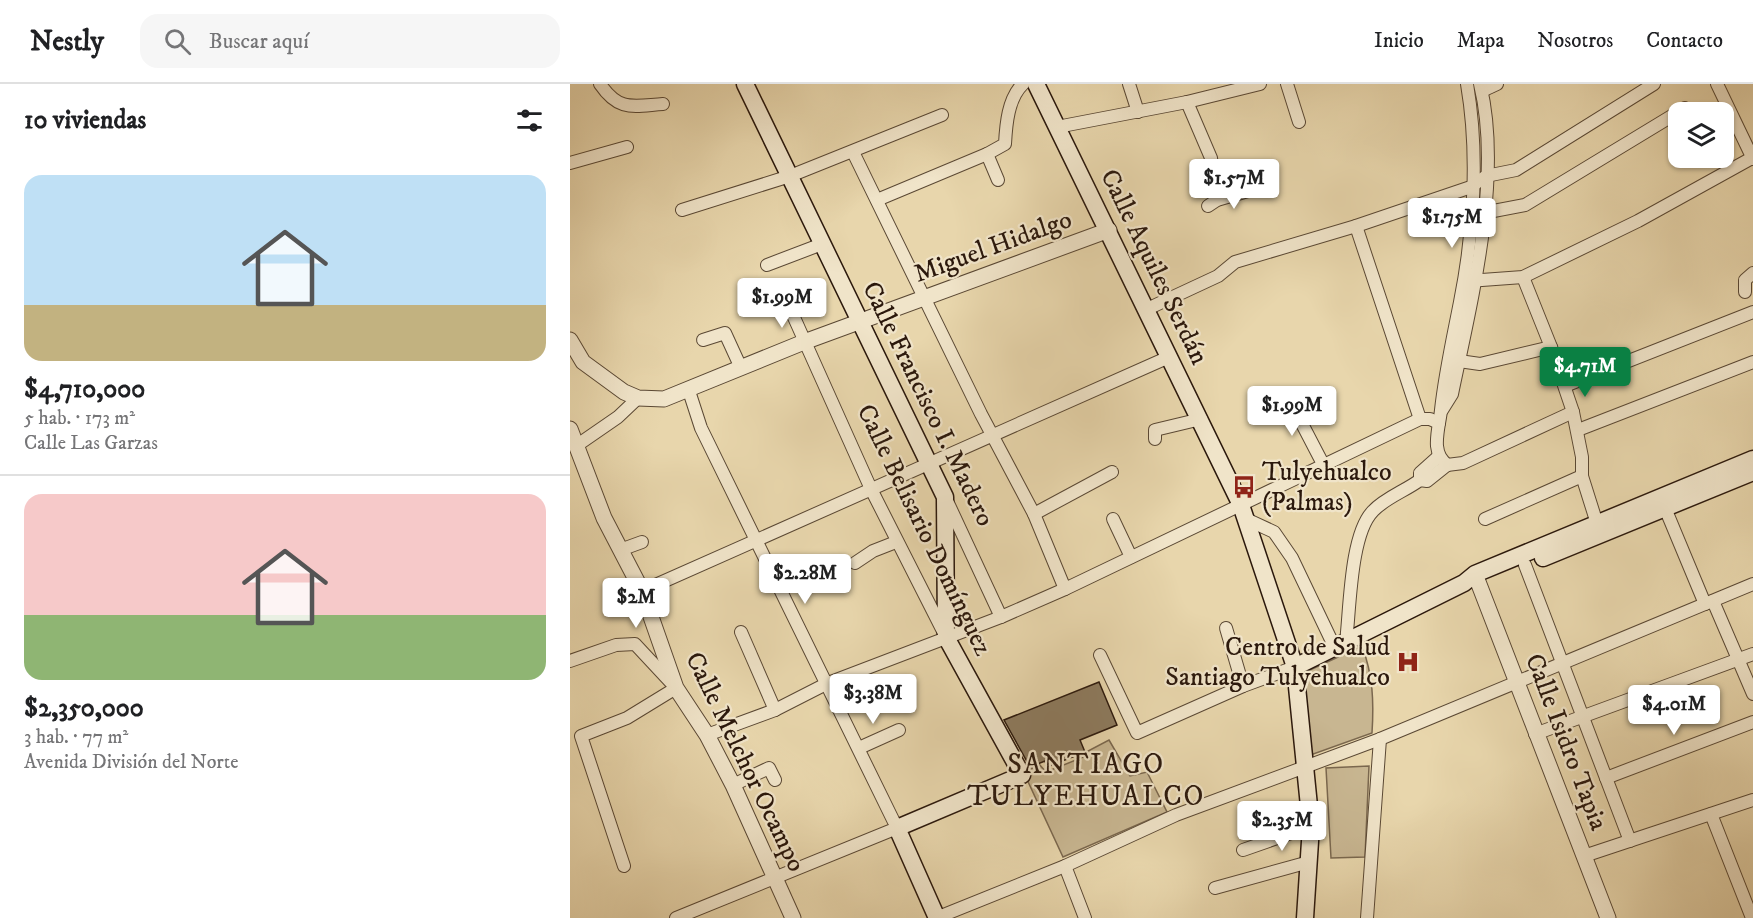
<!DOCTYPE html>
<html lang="es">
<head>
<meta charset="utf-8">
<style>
  :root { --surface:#fff; --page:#f6f6f6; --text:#202124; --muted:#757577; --line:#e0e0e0; --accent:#0b8043 }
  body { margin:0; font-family:"IM FELL DW Pica",serif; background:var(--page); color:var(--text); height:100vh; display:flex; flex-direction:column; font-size:22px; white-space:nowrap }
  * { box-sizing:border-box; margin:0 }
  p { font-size:20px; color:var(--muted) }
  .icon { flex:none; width:33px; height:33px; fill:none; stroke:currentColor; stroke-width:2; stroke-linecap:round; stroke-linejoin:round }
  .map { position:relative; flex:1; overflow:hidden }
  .panel { display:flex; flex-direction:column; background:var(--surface); width:570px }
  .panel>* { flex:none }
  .tools { position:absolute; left:1098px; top:18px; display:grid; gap:12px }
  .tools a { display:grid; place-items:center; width:66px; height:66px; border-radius:12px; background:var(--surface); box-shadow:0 2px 4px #0004; font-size:30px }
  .price { position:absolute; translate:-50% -51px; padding:0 14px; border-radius:6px; background:#fff; color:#222; font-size:20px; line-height:39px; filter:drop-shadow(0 2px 3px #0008) }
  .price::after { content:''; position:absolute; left:50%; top:36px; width:18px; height:14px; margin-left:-9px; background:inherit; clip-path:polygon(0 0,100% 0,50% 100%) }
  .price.selected { background:var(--accent); color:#fff }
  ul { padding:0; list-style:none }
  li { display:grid; align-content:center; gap:12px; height:318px; padding:0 24px }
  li+li { border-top:2px solid var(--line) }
  li span { display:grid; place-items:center; height:186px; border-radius:18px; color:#555 }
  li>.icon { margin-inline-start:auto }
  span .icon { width:108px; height:108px; fill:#fffc; stroke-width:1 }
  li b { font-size:26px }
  h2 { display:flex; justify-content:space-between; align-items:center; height:72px; padding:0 24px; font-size:26px }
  header { display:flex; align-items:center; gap:36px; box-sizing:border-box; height:84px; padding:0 30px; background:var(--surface); border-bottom:2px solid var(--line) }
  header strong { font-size:28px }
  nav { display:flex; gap:33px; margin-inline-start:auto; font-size:21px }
  .search { width:420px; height:54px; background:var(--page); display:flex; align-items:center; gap:15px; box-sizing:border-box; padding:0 21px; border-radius:18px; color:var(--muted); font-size:22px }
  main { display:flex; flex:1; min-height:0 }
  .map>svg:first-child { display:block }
  .green { fill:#c8b691; stroke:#7a674e; stroke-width:1.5 }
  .building { fill:#8d7b5f; stroke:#2b180c; stroke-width:1.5 }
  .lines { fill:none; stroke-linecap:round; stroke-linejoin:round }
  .minor-casing { stroke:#5a4834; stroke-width:14 }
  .tertiary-casing { stroke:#5a4834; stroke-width:17 }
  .secondary-casing { stroke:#2b180c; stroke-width:19 }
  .minor { stroke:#f0e4c9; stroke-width:12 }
  .tertiary { stroke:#f0e4c9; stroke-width:15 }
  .secondary { stroke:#f0e4c9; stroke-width:16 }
  .labels { text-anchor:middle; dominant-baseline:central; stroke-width:4.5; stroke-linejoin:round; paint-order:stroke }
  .street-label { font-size:26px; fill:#2b180c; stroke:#f0e4c9 }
  .poi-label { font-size:26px; fill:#2b180c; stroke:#f0e4c9; text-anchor:start }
  .quarter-label { font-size:28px; letter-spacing:1.5px; fill:#2b180c; stroke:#f0e4c9 }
</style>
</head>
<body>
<header>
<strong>Nestly</strong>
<div class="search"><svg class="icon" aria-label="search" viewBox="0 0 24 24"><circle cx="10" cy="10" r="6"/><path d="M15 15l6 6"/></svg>Buscar aquí</div>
<nav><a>Inicio</a><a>Mapa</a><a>Nosotros</a><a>Contacto</a></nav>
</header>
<main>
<section class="panel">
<h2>10 viviendas<svg class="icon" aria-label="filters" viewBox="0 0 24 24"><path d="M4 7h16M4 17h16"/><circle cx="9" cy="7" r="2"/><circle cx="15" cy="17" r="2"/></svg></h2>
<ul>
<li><span style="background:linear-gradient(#bfe0f5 70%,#c2b280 0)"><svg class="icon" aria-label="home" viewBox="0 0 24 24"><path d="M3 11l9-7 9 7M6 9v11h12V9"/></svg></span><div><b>$4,710,000</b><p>5 hab. · 173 m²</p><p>Calle Las Garzas</p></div></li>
<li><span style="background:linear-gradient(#f6c9c9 65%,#8fb573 0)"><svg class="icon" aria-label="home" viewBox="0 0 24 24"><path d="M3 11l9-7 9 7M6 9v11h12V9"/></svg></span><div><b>$2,350,000</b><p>3 hab. · 77 m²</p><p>Avenida División del Norte</p></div></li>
</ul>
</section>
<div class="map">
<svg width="1183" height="834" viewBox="0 0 1183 834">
  <rect width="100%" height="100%" fill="#e8d6ac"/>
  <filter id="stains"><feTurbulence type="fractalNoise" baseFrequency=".00333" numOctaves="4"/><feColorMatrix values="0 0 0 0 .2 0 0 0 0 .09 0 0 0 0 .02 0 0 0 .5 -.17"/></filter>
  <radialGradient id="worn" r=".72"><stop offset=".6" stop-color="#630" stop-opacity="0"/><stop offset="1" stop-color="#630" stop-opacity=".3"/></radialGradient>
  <!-- green -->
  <g class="green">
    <path d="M792 562C803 591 804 618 802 649L735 673 729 591Z"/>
    <polygon points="539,656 560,692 577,688 597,728 493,773 454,689 469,680 476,688 516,672 518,667"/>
    <polygon points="799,682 795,773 761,774 756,684"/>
  </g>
  <!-- building -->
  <polygon class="building" points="529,598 547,641 510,656 515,668 477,683 475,677 460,683 434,636"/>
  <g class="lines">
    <!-- minor casing -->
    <g class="minor-casing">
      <g id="minor">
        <path d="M30 0C49 28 63 22 93 20"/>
        <polyline points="559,0 568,28"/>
        <polyline points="717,0 729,38"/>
        <polyline points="1147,0 1183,75"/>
        <polyline points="912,7 927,0"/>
        <polyline points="617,18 641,74 647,116"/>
        <polyline points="487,43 617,18 690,0"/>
        <polyline points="283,68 411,330 464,430 495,505"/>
        <polyline points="417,70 428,96"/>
        <polyline points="0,79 57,63"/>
        <path d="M307 116 417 70 435 60C436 41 438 14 453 0"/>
        <polyline points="638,122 647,116 678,107"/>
        <polyline points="112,126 220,92 372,31"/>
        <polyline points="913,129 955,121 1115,24"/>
        <polyline points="786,142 850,335"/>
        <polyline points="197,181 252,160"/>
        <polyline points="953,193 981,263 1003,328 1012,373 1012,392 1029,446"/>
        <polyline points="898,197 953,193 1068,137 1182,74"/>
        <polyline points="1175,208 1175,196 1183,189"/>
        <polyline points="218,220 301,405 374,549"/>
        <polyline points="575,226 648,192 665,178 786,142 901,103 916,92 946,86 1084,0"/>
        <polyline points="133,256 155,249 171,284"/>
        <polyline points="889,277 910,280 981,263"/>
        <polyline points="995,302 1183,228"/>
        <polyline points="716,309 754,382"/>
        <path d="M872 326 882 310C901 218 933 93 910 0"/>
        <polyline points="1008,346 1183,278"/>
        <polyline points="585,355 585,346 631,335"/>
        <polyline points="6,362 48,333 68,314"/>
        <path d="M877 381C871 375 868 371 867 362 866 350 870 337 871 326 875 289 883 254 890 218 904 148 909 70 897 0"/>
        <polyline points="877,381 893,379 1003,328"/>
        <polyline points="850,396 850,389 869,372"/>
        <polyline points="377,417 431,533"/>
        <polyline points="1095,424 1135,520"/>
        <polyline points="464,430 542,388"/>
        <polyline points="543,435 561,473"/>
        <polyline points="676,435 704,448 722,474 765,564"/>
        <polyline points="915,435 1012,392"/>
        <polyline points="50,466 72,458"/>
        <polyline points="285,479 303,467 326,458"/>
        <polyline points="955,481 1060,757"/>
        <polyline points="72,507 599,273"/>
        <polyline points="1143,517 1183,610"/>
        <polyline points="656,544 673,602"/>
        <polyline points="171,548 205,626"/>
        <path d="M776 558C780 526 780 450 803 427 815 414 835 407 850 396L857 397 877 381"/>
        <polyline points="530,571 567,649 673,602 725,583"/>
        <polyline points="0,577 46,561 65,560 106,604 57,634 11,652 54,782"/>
        <polyline points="965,650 1183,570"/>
        <polyline points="137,651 205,626 258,599 431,533 495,505 850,335 860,335 869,339"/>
        <polyline points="289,664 329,646"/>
        <polyline points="1036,694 1183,638"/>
        <polyline points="163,701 199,684 205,696"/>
        <polyline points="1141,730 1182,834"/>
        <polyline points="673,766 741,742"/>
        <polyline points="1014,772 1183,716"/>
        <polyline points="495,782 515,834"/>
        <polyline points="645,804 739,778"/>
        <polyline points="106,834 327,744 131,344 119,307"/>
        <polyline points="366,834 495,782 606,731 810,655 1183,500"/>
        <polyline points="797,834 810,655"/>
      </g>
    </g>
    <!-- tertiary casing -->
    <g class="tertiary-casing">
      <g id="tertiary">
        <polyline points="0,256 13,278 54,308 68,314 94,315 234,258 539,146"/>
        <polyline points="0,345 34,434 72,507 106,604 137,651 163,701 223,834"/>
        <polyline points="905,490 1038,834"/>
      </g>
    </g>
    <!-- secondary casing -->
    <g class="secondary-casing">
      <g id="secondary">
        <polyline points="175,0 375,413 376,553 452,691 327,744 367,834"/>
        <polyline points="466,0 671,421 725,583 741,742 735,834"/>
        <polyline points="973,474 1183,388"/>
        <polyline points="725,583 894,499 905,490 1183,375"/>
      </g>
    </g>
    <!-- minor -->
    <use href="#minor" class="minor"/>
    <!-- tertiary -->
    <use href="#tertiary" class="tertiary"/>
    <!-- secondary -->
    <use href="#secondary" class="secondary"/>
  </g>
  <!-- icons -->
  <defs>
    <g id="bus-bare" transform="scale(1.8)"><path d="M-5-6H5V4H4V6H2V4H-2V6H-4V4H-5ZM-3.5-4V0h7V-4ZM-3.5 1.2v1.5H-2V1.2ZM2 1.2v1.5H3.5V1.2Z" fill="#8f2418" stroke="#f0e4c9" stroke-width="2.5" paint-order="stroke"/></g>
    <g id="hospital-bare" transform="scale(1.8)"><path d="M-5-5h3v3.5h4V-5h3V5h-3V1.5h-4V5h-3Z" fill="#8f2418" stroke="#f0e4c9" stroke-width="2.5" paint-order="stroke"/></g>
  </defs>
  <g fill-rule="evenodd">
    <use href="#bus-bare" x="674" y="403"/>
    <use href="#hospital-bare" x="838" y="578"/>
  </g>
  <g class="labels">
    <!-- street labels -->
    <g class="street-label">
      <text transform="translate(423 163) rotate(-20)">Miguel Hidalgo</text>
      <text transform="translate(584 183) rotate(64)">Calle Aquiles Serdán</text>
      <text transform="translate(358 320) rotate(64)">Calle Francisco I. Madero</text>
      <text transform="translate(354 446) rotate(64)">Calle Belisario Domínguez</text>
      <text transform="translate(996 658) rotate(69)">Calle Isidro Tapia</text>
      <text transform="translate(175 678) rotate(64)">Calle Melchor Ocampo</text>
    </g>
    <!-- poi labels -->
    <g class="poi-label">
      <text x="692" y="388">Tulyehualco<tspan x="692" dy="30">(Palmas)</tspan></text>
      <text x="820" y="563" text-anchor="end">Centro de Salud<tspan x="820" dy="30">Santiago Tulyehualco</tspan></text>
    </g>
    <!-- quarter labels -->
    <g class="quarter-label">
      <text x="516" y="680">SANTIAGO<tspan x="516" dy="32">TULYEHUALCO</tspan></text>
    </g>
  </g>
  <rect width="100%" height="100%" filter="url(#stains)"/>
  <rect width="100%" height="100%" fill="url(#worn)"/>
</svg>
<div class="tools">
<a><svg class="icon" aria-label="layers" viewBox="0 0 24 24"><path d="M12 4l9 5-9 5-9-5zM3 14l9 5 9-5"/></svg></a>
</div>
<b class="price" style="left:664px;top:126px">$1.57M</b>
<b class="price" style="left:882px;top:165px">$1.75M</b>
<b class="price" style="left:212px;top:245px">$1.99M</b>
<b class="price selected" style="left:1015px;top:314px">$4.71M</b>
<b class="price" style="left:722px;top:353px">$1.99M</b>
<b class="price" style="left:235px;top:521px">$2.28M</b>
<b class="price" style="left:66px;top:545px">$2M</b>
<b class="price" style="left:303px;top:641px">$3.38M</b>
<b class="price" style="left:1104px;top:652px">$4.01M</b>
<b class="price" style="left:712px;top:768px">$2.35M</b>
</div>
</main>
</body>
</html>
